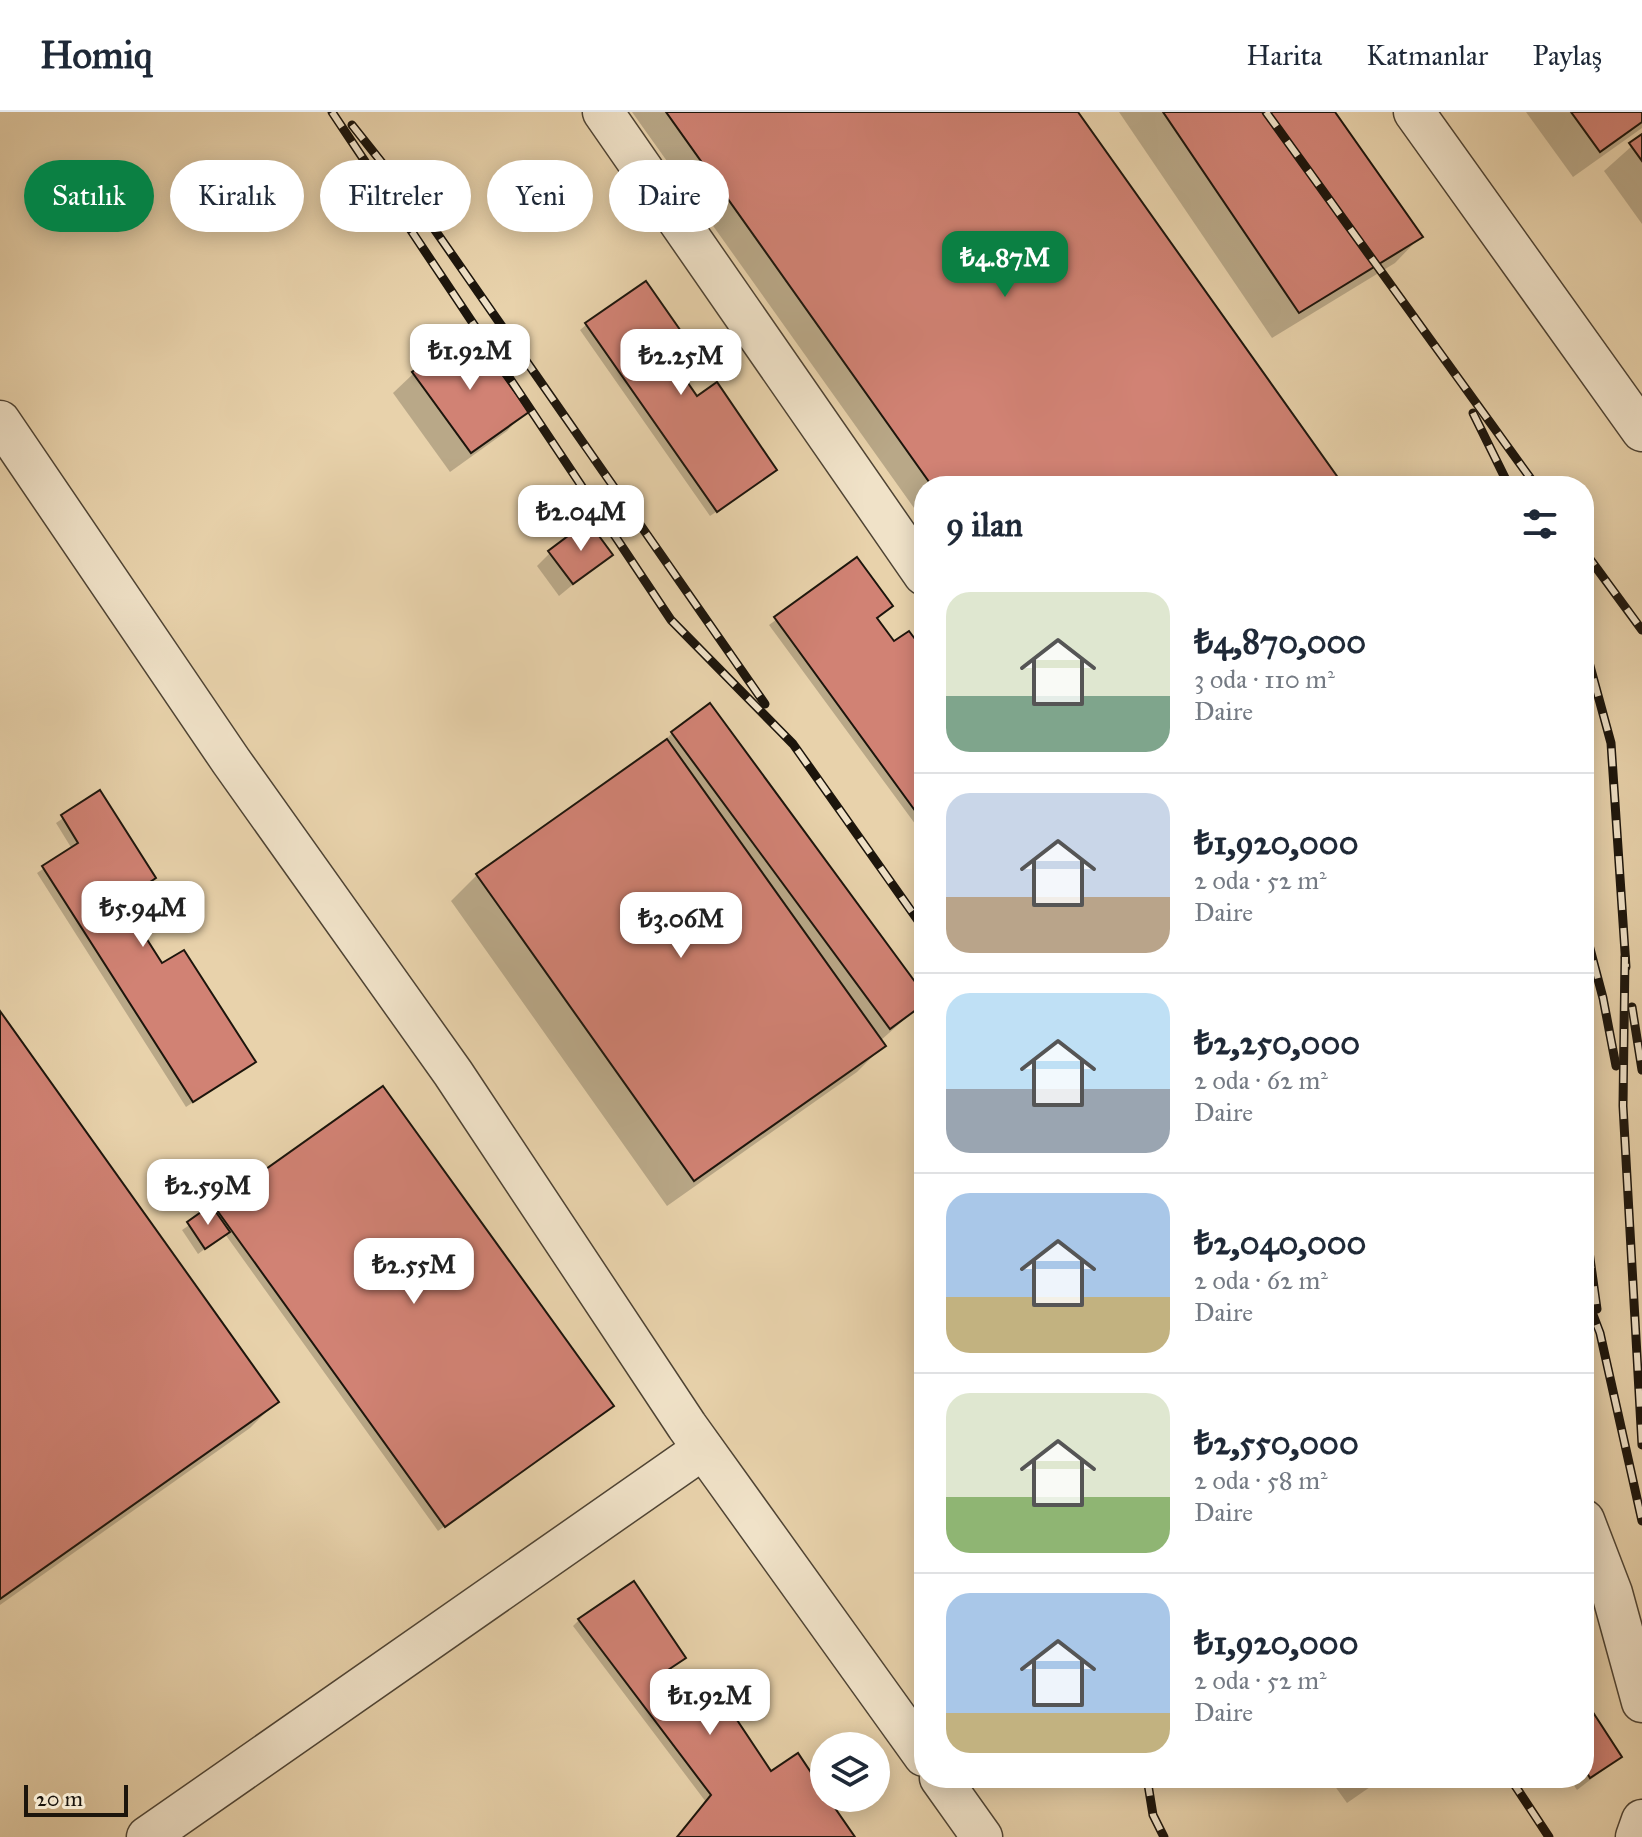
<!DOCTYPE html>
<html lang="tr">
<head>
<meta charset="utf-8">
<style>
  :root { --surface:#fff; --page:#f6f6f7; --text:#1f2937; --muted:#747a83; --line:#e0e1e3; --accent:#0b8043 }
  body { margin:0; font-family:"IM FELL Great Primer",serif; background:var(--page); color:var(--text); height:100vh; display:flex; flex-direction:column; font-size:30px; white-space:nowrap }
  * { box-sizing:border-box; margin:0 }
  p { font-size:26px; color:var(--muted) }
  .icon { flex:none; width:44px; height:44px; fill:none; stroke:currentColor; stroke-width:2; stroke-linecap:round; stroke-linejoin:round }
  .map { position:relative; flex:1; overflow:hidden }
  .panel { position:absolute; left:914px; top:364px; width:680px; height:1312px; display:flex; flex-direction:column; background:var(--surface); border-radius:32px; box-shadow:0 4px 20px #0003 }
  .panel>* { flex:none }
  .banner { position:absolute; left:24px; top:48px; width:760px; height:72px; display:flex; gap:16px }
  .buttons { position:absolute; left:810px; top:1620px; display:grid; gap:16px }
  .buttons a { display:grid; place-items:center; width:80px; height:80px; border-radius:50%; background:var(--surface); box-shadow:0 4px 20px #0003; font-size:40px }
  .scale { position:absolute; left:24px; bottom:20px; width:104px; box-sizing:border-box; padding-left:8px; border:4px solid #1c150c; border-top:0; font-size:22px; line-height:28px; white-space:nowrap; color:#1c150c; -webkit-text-stroke:6px #f0e2c8; paint-order:stroke }
  .price { position:absolute; translate:-50% -68px; padding:0 18px; border-radius:16px; background:#fff; color:#222; font-size:26px; line-height:52px; filter:drop-shadow(0 2px 4px #0008) }
  .price::after { content:''; position:absolute; left:50%; top:48px; width:24px; height:18px; margin-left:-12px; background:inherit; clip-path:polygon(0 0,100% 0,50% 100%) }
  .price.active { background:var(--accent); color:#fff }
  ul { padding:0; list-style:none }
  li { display:flex; align-items:center; gap:24px; height:200px; padding:0 32px }
  li+li { border-top:2px solid var(--line) }
  li span { display:grid; place-items:center; flex:none; width:224px; height:160px; border-radius:24px; color:#555 }
  li>.icon { margin-inline-start:auto }
  span .icon { width:96px; height:96px; fill:#fffc; stroke-width:1 }
  li b { font-size:34px }
  h2 { display:flex; justify-content:space-between; align-items:center; height:96px; padding:0 32px; font-size:34px }
  .tag { padding:0 28px; border-radius:36px; background:var(--surface); box-shadow:0 4px 20px #0003; font-size:28px; line-height:72px }
  .tag.active { background:var(--accent); color:#fff }
  header { display:flex; align-items:center; gap:48px; box-sizing:border-box; height:112px; padding:0 40px; background:var(--surface); border-bottom:2px solid var(--line) }
  header strong { font-size:38px }
  nav { display:flex; gap:44px; margin-inline-start:auto; font-size:28px }
  .map>svg:first-child { display:block }
  .shadow { fill:#0003 }
  .building { fill:#d18274; stroke:#1c150c; stroke-width:2 }
  .lines { fill:none; stroke-linecap:round; stroke-linejoin:round }
  .minor-casing { stroke:#4f4434; stroke-width:43 }
  .minor { stroke:#f0e2c8; stroke-width:40 }
  .rail-casing { stroke:#1c150c; stroke-width:9 }
  .rail { stroke:#f0e2c8; stroke-width:6; stroke-dasharray:18; stroke-linecap:butt }
</style>
</head>
<body>
<header>
<strong>Homiq</strong>
<nav><a>Harita</a><a>Katmanlar</a><a>Paylaş</a></nav>
</header>
<div class="map">
<svg width="1642" height="1725" viewBox="0 0 1642 1725">
  <rect width="100%" height="100%" fill="#e8d2ab"/>
  <filter id="stains"><feTurbulence type="fractalNoise" baseFrequency=".0025" numOctaves="4"/><feColorMatrix values="0 0 0 0 .2 0 0 0 0 .09 0 0 0 0 .02 0 0 0 .5 -.17"/></filter>
  <radialGradient id="worn" r=".72"><stop offset=".6" stop-color="#630" stop-opacity="0"/><stop offset="1" stop-color="#630" stop-opacity=".3"/></radialGradient>
  <!-- shadow -->
  <g class="shadow">
    <polygon points="632,0 1075,0 1342,374 924,374 924,410"/>
    <polygon points="1119,0 1333,0 1421,124 1395,151 1272,226"/>
    <polygon points="1526,0 1642,0 1642,16 1573,65"/>
    <polygon points="1642,25 1642,112 1604,59"/>
    <polygon points="586,213 690,250 677,259 696,286 769,364 710,404 580,218"/>
    <polygon points="469,221 526,299 507,319 450,360 393,281 413,262"/>
    <polygon points="550,441 610,442 559,484 537,454"/>
    <polygon points="857,448 875,507 893,532 924,542 924,724 769,513"/>
    <polygon points="672,621 924,885 924,890 880,929 883,934 857,960 667,1094 451,789 477,763 657,637"/>
    <polygon points="100,681 154,766 145,773 163,802 139,819 161,854 254,950 186,995 37,761 72,737 56,711"/>
    <polygon points="0,902 276,1290 250,1316 0,1493"/>
    <polygon points="216,1095 605,1300 438,1419 225,1122 198,1142 182,1118"/>
    <polygon points="579,1508 677,1552 661,1563 688,1604 770,1661 824,1683 852,1725 678,1725 706,1690 573,1514"/>
    <polygon points="1584,1591 1620,1645 1577,1678 1569,1666 1584,1666"/>
    <polygon points="1329,1666 1383,1666 1347,1691"/>
  </g>
  <!-- building -->
  <g class="building">
    <polygon points="666,0 1078,0 1344,374 932,374"/>
    <polygon points="1163,0 1335,0 1423,125 1299,201"/>
    <polygon points="1571,0 1642,0 1642,10 1600,40"/>
    <polygon points="1642,22 1642,49 1629,31"/>
    <polygon points="646,169 699,245 679,258 697,284 717,270 777,358 717,400 585,211"/>
    <polygon points="470,218 529,300 471,341 412,260"/>
    <polygon points="588,409 613,443 573,472 548,439"/>
    <polygon points="857,445 893,494 877,506 894,529 909,519 924,539 924,711 774,505"/>
    <polygon points="710,591 924,882 924,892 890,917 671,620"/>
    <polygon points="667,627 886,934 694,1069 476,762"/>
    <polygon points="100,678 156,766 147,772 166,802 141,818 162,851 184,838 256,950 193,990 42,754 78,731 61,703"/>
    <polygon points="0,899 279,1290 0,1487"/>
    <polygon points="383,974 614,1294 445,1415 214,1094"/>
    <polygon points="211,1093 230,1120 205,1137 187,1110"/>
    <polygon points="634,1469 686,1546 662,1562 689,1601 719,1581 771,1659 798,1641 824,1680 824,1686 828,1686 855,1725 677,1725 711,1683 578,1507"/>
    <polygon points="1585,1588 1622,1645 1590,1666 1584,1656"/>
  </g>
  <g class="lines">
    <!-- minor casing -->
    <g class="minor-casing">
      <g id="minor">
        <polyline points="603,0 924,463"/>
        <polyline points="1414,0 1642,319"/>
        <polyline points="0,309 231,649 453,961 687,1314 924,1644"/>
        <polyline points="1584,1408 1612,1481 1642,1590"/>
        <polyline points="940,1666 982,1725"/>
        <polyline points="147,1725 703,1337"/>
        <polyline points="1636,1725 1642,1708"/>
      </g>
    </g>
    <!-- minor -->
    <use href="#minor" class="minor"/>
    <!-- rail casing -->
    <g class="rail-casing">
      <g id="rail">
        <polyline points="332,0 671,508 793,632 924,817"/>
        <polyline points="1266,0 1536,374"/>
        <polyline points="352,13 430,111 765,592"/>
        <polyline points="1473,301 1509,374"/>
        <polyline points="1584,439 1642,518"/>
        <polyline points="1584,532 1611,631 1626,855"/>
        <polyline points="1584,814 1603,886 1616,954"/>
        <polyline points="1625,845 1623,994 1642,1333"/>
        <polyline points="1632,895 1642,958"/>
        <polyline points="1584,1103 1597,1197"/>
        <polyline points="1584,1179 1600,1221 1642,1409"/>
        <polyline points="1147,1666 1153,1703 1164,1725"/>
        <polyline points="1510,1666 1549,1725"/>
      </g>
    </g>
    <!-- rail -->
    <use href="#rail" class="rail"/>
  </g>
  <rect width="100%" height="100%" filter="url(#stains)"/>
  <rect width="100%" height="100%" fill="url(#worn)"/>
</svg>
<div class="buttons">
<a><svg class="icon" aria-label="layers" viewBox="0 0 24 24"><path d="M12 4l9 5-9 5-9-5zM3 14l9 5 9-5"/></svg></a>
</div>
<div class="scale">20 m</div>
<b class="price active" style="left:1005px;top:187px">₺4.87M</b>
<b class="price" style="left:470px;top:280px">₺1.92M</b>
<b class="price" style="left:681px;top:285px">₺2.25M</b>
<b class="price" style="left:581px;top:441px">₺2.04M</b>
<b class="price" style="left:143px;top:837px">₺5.94M</b>
<b class="price" style="left:681px;top:848px">₺3.06M</b>
<b class="price" style="left:208px;top:1115px">₺2.59M</b>
<b class="price" style="left:414px;top:1194px">₺2.55M</b>
<b class="price" style="left:710px;top:1625px">₺1.92M</b>
<div class="banner">
<a class="tag active">Satılık</a>
<a class="tag">Kiralık</a>
<a class="tag">Filtreler</a>
<a class="tag">Yeni</a>
<a class="tag">Daire</a>
</div>
<section class="panel">
<h2>9 ilan<svg class="icon" aria-label="filters" viewBox="0 0 24 24"><path d="M4 7h16M4 17h16"/><circle cx="9" cy="7" r="2"/><circle cx="15" cy="17" r="2"/></svg></h2>
<ul>
<li><span style="background:linear-gradient(#dfe7d0 65%,#7fa58c 0)"><svg class="icon" aria-label="home" viewBox="0 0 24 24"><path d="M3 11l9-7 9 7M6 9v11h12V9"/></svg></span><div><b>₺4,870,000</b><p>3 oda · 110 m²</p><p>Daire</p></div></li>
<li><span style="background:linear-gradient(#c9d6e8 65%,#b9a48a 0)"><svg class="icon" aria-label="home" viewBox="0 0 24 24"><path d="M3 11l9-7 9 7M6 9v11h12V9"/></svg></span><div><b>₺1,920,000</b><p>2 oda · 52 m²</p><p>Daire</p></div></li>
<li><span style="background:linear-gradient(#bfe0f5 60%,#9aa5b1 0)"><svg class="icon" aria-label="home" viewBox="0 0 24 24"><path d="M3 11l9-7 9 7M6 9v11h12V9"/></svg></span><div><b>₺2,250,000</b><p>2 oda · 62 m²</p><p>Daire</p></div></li>
<li><span style="background:linear-gradient(#a9c7e8 65%,#c2b280 0)"><svg class="icon" aria-label="home" viewBox="0 0 24 24"><path d="M3 11l9-7 9 7M6 9v11h12V9"/></svg></span><div><b>₺2,040,000</b><p>2 oda · 62 m²</p><p>Daire</p></div></li>
<li><span style="background:linear-gradient(#dfe7d0 65%,#8fb573 0)"><svg class="icon" aria-label="home" viewBox="0 0 24 24"><path d="M3 11l9-7 9 7M6 9v11h12V9"/></svg></span><div><b>₺2,550,000</b><p>2 oda · 58 m²</p><p>Daire</p></div></li>
<li><span style="background:linear-gradient(#a9c7e8 75%,#c2b280 0)"><svg class="icon" aria-label="home" viewBox="0 0 24 24"><path d="M3 11l9-7 9 7M6 9v11h12V9"/></svg></span><div><b>₺1,920,000</b><p>2 oda · 52 m²</p><p>Daire</p></div></li>
</ul>
</section>
</div>
</body>
</html>
